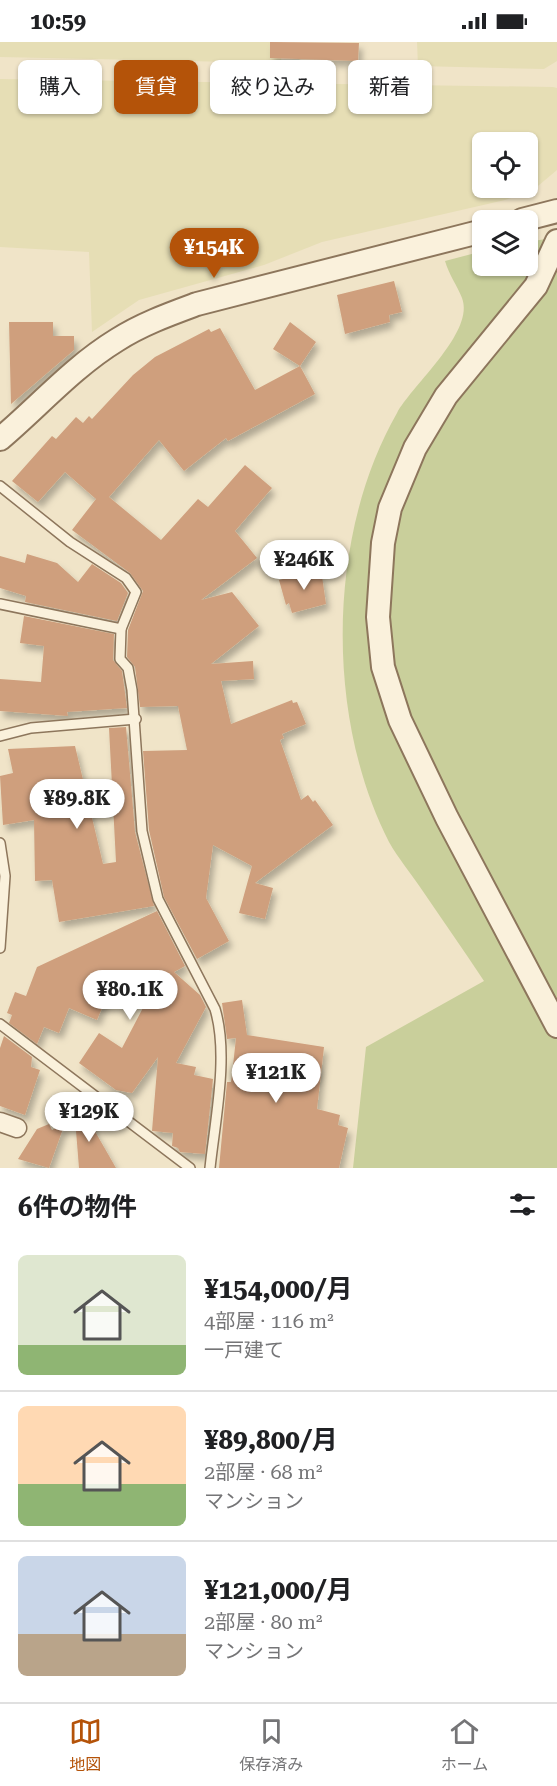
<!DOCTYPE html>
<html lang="ja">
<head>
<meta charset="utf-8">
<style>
  :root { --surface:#fff; --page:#f2f2f2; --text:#202124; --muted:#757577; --line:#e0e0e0; --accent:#b45309 }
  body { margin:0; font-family:"Roboto Serif","Noto Sans JP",serif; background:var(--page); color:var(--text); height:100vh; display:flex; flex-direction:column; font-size:22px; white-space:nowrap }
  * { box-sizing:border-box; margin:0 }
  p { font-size:20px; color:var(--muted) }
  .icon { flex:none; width:33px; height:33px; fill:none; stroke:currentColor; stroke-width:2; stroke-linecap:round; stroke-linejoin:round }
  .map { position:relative; height:1126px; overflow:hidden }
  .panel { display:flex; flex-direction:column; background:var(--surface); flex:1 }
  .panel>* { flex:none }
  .hud { position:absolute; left:18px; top:18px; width:522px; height:54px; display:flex; gap:12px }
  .fabs { position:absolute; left:472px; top:90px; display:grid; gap:12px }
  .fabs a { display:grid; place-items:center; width:66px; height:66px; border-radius:9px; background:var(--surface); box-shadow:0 2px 4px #0004; font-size:30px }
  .price { position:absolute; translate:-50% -51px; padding:0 14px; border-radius:21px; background:#fff; color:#222; font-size:20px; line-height:39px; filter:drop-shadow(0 2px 3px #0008) }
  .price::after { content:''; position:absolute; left:50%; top:36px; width:18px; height:14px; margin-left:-9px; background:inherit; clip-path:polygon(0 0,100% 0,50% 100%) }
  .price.active { background:var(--accent); color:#fff }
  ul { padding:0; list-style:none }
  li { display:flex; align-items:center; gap:18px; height:150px; padding:0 18px }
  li+li { border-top:2px solid var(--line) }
  li span { display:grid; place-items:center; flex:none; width:168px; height:120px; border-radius:9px; color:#555 }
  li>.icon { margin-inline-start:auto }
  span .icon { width:72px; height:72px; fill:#fffc; stroke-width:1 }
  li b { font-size:26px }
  h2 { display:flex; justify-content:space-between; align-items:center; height:72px; padding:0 18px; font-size:26px }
  .tag { padding:0 21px; border-radius:9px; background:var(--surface); box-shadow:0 2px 4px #0004; font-size:21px; line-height:54px }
  .tag.active { background:var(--accent); color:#fff }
  .status { display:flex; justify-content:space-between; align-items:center; height:42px; padding:0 30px; background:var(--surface); direction:ltr }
  .status svg { height:16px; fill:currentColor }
  .tab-bar { display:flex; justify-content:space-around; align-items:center; height:84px; border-top:2px solid var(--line); background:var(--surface); font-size:16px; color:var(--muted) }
  .tab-bar a { display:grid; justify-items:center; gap:3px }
  .tab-bar .active { color:var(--accent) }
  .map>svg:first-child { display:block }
  .farmland { fill:#e6deb5; fill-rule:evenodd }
  .green { fill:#c9cf9b }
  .building { fill:#cf9f7d; filter:url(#shadow) }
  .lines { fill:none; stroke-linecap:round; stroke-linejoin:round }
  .service-casing { stroke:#8d765c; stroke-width:12 }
  .minor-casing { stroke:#8d765c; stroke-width:21 }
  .tertiary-casing { stroke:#8d765c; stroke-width:26 }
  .service { stroke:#faf1dc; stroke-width:9 }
  .minor { stroke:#faf1dc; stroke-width:18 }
  .tertiary { stroke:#faf1dc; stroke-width:22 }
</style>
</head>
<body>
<div class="status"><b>10:59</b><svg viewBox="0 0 49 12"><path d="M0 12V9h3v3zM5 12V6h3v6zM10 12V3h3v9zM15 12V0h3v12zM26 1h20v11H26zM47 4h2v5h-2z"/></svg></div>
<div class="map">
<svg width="557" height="1126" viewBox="0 0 557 1126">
  <defs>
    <filter id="shadow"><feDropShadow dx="3.5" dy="6" stdDeviation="3" flood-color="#0004"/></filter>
  </defs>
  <rect width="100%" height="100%" fill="#f0e4c8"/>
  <!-- farmland -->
  <g class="farmland">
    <polygon points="0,0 282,0 281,21 0,15"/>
    <polygon points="417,0 557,0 557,19 544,27 418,24"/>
    <path d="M0 37 553 45 557 46V128L532 149 505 158 322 200 264 223 139 258 92 290 89 210 0 205ZM528 100V146H483V100Z"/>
  </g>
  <!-- green -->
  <path class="green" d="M557 195V1126H353L366 1005 484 939C463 907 441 876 420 845 410 830 398 816 389 800 325 675 327 493 397 371 413 342 475 290 462 256 457 243 449 233 445 219L483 209V224H528V200Z"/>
  <!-- building -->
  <g class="building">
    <polygon points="270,0 359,1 358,19 270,16"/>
    <polygon points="394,239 402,270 389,273 390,280 345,292 337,253"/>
    <polygon points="9,280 53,280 53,294 74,294 74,308 11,362"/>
    <polygon points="290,280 316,300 300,324 315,352 228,399 226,396 184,429 159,398 109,455 161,498 198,457 208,465 245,423 272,446 235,489 257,516 201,558 232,550 259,584 211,622 253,619 254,637 221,639 231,682 292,658 293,661 297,660 306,682 282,692 284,696 280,698 301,758 308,753 313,760 315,758 333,783 255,841 273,846 265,877 239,871 252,824 213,803 206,856 229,899 197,917 164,855 149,788 143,709 187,708 178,664 140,665 135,625 127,615 128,588 143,549 130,531 72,488 96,457 65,430 38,460 12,439 52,394 56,397 76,375 83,381 89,374 92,377 133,333 155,315 209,287 211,290 220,286 255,348 300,324 273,307"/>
    <polygon points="27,512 57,521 78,540 92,522 121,541 128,551 117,579 25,560 26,554 0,546 0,514 25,521"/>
    <polygon points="317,528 319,535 322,534 326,562 292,571 289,561 286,563 279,538"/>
    <polygon points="24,574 114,592 113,618 122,629 127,666 67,670 68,674 0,669 0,637 41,640 44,604 20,601"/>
    <polygon points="126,685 135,790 154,864 59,880 52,838 35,839 34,778 3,783 0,734 13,731 8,707 75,704 103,822 116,820 109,686"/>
    <polygon points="157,869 185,924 174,930 200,953 206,965 176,1021 196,1025 194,1033 213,1037 205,1112 180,1110 178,1106 172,1104 173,1091 152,1089 158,1015 132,1051 116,1048 79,1021 99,991 122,1006 145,962 117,930 97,978 69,966 59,991 44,985 37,1002 9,981 12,973 7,971 15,950 26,954 37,925"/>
    <polygon points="242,958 247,993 324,1005 317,1067 340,1073 338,1083 348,1086 339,1126 219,1126 227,1040 231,1040 232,1033 236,996 227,997 222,961"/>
    <polygon points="4,994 32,1015 31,1025 40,1028 25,1073 0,1064 0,1006"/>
    <polygon points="73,1051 116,1126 79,1126"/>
    <polygon points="65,1081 49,1126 18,1117 37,1087 49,1082 52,1088"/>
  </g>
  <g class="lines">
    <!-- service casing -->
    <g class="service-casing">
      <g id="service">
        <path d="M0 444 70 500 126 536 136 550 121 587 120 617 128 626 132 648 142 789 158 857 215 967C229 1013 215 1078 210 1126"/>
        <polyline points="0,562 121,587"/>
        <polyline points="0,694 31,686 136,677"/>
        <polyline points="0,801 5,834 0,906"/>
        <polyline points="0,982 190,1126"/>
      </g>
    </g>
    <!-- minor casing -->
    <g class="minor-casing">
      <polyline id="minor" points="0,1080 17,1086"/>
    </g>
    <!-- tertiary casing -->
    <g class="tertiary-casing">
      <g id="tertiary">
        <polyline points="522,178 557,169"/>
        <polyline points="557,199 536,244 446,354 415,406 390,466 383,501 378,575 383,625 400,678 447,776 557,984"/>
        <path d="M0 397C39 364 73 325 117 298 142 282 170 272 197 262L483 189"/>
      </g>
    </g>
    <!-- service -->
    <use href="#service" class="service"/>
    <!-- minor -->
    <use href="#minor" class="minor"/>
    <!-- tertiary -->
    <use href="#tertiary" class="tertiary"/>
  </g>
</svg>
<div class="fabs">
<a><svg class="icon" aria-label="locate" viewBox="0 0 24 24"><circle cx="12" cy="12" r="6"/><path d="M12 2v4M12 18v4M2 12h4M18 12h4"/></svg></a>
<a><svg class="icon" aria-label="layers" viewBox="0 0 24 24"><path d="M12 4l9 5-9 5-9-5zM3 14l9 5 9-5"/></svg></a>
</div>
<b class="price active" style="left:214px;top:237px">¥154K</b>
<b class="price" style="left:304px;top:549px">¥246K</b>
<b class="price" style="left:77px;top:788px">¥89.8K</b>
<b class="price" style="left:130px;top:979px">¥80.1K</b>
<b class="price" style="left:276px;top:1062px">¥121K</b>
<b class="price" style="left:89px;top:1101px">¥129K</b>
<div class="hud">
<a class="tag">購入</a>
<a class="tag active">賃貸</a>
<a class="tag">絞り込み</a>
<a class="tag">新着</a>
</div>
</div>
<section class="panel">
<h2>6件の物件<svg class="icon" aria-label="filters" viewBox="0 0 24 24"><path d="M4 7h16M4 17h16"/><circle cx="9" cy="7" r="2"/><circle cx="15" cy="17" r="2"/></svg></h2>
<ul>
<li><span style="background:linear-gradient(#dfe7d0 75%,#8fb573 0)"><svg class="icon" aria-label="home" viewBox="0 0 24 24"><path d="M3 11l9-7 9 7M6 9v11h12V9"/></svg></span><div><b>¥154,000/月</b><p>4部屋 · 116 m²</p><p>一戸建て</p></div></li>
<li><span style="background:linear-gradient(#ffd9b3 65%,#8fb573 0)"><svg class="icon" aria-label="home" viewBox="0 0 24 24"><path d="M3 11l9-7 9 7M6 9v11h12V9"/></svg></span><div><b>¥89,800/月</b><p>2部屋 · 68 m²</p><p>マンション</p></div></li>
<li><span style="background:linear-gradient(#c9d6e8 65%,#b9a48a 0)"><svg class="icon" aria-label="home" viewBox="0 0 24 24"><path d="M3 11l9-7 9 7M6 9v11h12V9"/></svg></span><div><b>¥121,000/月</b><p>2部屋 · 80 m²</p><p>マンション</p></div></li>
</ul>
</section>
<nav class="tab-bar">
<a class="active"><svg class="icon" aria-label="map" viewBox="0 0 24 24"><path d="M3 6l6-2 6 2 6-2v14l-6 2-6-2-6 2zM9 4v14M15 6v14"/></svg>地図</a>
<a><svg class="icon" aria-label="saved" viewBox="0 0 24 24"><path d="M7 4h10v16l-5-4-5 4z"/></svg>保存済み</a>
<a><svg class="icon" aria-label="home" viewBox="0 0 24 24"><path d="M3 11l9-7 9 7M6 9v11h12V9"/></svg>ホーム</a>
</nav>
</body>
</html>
